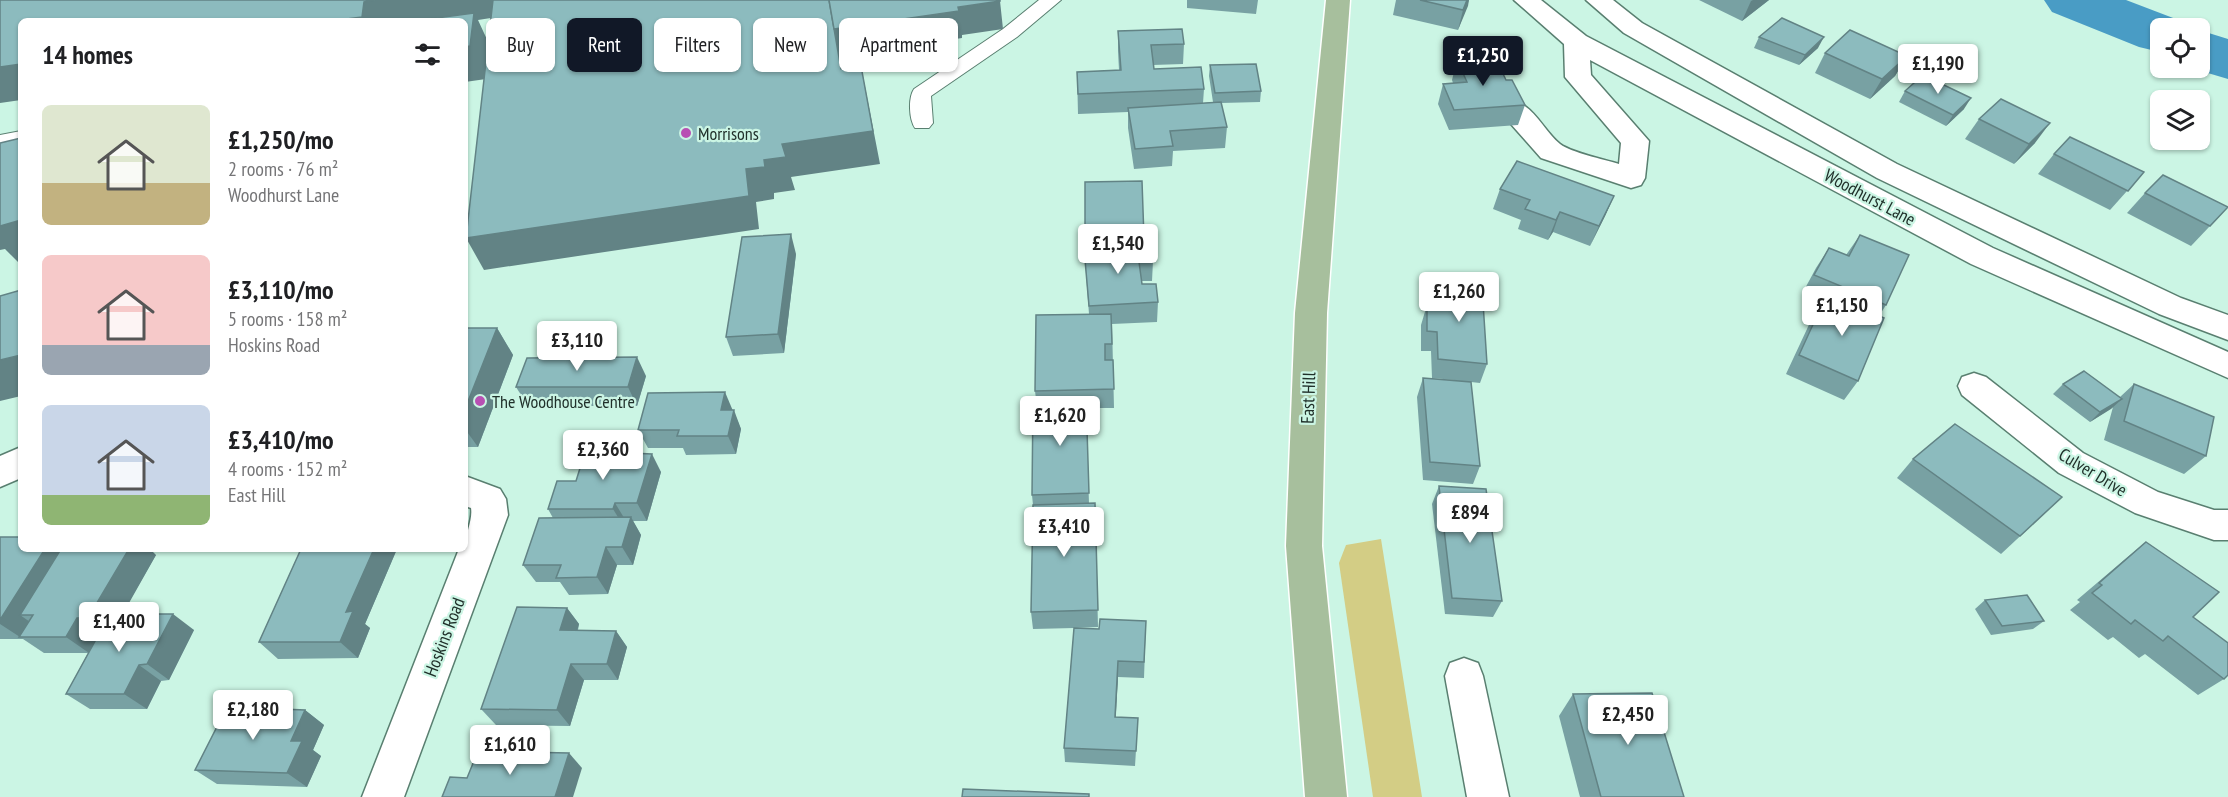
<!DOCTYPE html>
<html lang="en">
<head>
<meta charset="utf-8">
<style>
  :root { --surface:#fff; --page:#f2f2f2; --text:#202124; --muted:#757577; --accent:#111827 }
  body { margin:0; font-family:"PT Sans Narrow",sans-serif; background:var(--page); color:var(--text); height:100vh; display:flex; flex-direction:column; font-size:22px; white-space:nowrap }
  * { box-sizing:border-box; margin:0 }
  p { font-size:20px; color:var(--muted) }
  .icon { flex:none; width:33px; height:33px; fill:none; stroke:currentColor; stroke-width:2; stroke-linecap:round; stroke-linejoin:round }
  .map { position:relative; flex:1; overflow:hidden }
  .drawer { position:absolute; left:18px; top:18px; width:450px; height:534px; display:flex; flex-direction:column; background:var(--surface); border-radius:9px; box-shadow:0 2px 4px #0004 }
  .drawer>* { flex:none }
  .guide { position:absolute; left:486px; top:18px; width:570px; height:54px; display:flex; gap:12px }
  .buttons { position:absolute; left:2150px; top:18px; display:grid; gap:12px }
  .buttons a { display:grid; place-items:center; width:60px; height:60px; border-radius:9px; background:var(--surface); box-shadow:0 2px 4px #0004; font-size:30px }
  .price { position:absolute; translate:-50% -51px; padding:0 14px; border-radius:6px; background:#fff; color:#222; font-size:20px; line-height:39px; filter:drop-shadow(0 2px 3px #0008) }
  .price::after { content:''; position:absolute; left:50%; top:36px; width:18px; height:14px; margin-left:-9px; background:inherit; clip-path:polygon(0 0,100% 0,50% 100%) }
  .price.current { background:var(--accent); color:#fff }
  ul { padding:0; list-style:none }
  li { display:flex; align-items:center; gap:18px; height:150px; padding:0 24px }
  li span { display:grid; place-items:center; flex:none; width:168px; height:120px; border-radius:9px; color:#555 }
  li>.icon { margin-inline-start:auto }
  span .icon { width:72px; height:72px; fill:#fffc; stroke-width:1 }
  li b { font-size:26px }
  h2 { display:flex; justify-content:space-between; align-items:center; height:72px; padding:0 24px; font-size:26px }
  .chip { padding:0 21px; border-radius:9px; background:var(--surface); box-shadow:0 2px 4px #0004; font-size:21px; line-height:54px }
  .chip.current { background:var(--accent); color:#fff }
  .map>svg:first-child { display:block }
  .green { fill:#d3cd85 }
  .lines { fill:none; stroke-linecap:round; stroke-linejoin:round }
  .river { fill:#499cc5; fill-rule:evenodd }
  .lane-casing { stroke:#597f70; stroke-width:2 }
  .street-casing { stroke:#597f70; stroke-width:3 }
  .primary-casing { stroke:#fff; stroke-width:3 }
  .lane { fill:#fff; fill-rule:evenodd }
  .street { fill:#fff; fill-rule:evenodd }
  .primary { fill:#a7bf9d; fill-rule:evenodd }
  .wall { fill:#78a1a3 }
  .shaded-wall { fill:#628385 }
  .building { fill:#8cbbbe; stroke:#628385; stroke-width:1.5 }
  .poi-dot { fill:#b850b3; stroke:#cbf5e4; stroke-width:2 }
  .labels { text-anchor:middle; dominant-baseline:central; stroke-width:4.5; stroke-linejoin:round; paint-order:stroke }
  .poi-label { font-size:18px; fill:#20302a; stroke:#cbf5e4; text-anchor:start }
  .street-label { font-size:18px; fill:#20302a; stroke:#cbf5e4 }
</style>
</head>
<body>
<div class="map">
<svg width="2228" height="797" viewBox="0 0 2228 797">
  <rect width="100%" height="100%" fill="#cbf5e4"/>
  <!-- green -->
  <polygon class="green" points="1381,539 1422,797 1373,797 1339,563 1346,545"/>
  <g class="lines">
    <!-- river -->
    <g class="river">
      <polygon points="2044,0 2126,0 2181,21 2186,28 2160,28 2160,52 2139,47 2052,12"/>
      <polygon points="2199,30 2228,39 2228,79 2191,68 2199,68"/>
    </g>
    <!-- lane casing -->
    <g class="lane-casing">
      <g id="lane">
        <path d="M1039 0H1061L1017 37 931 96 933 123 929 128H915C909 119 908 98 914 89L1003 29Z"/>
        <polygon points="21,131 21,145 0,149 0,135"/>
      </g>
    </g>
    <!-- street casing -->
    <g class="street-casing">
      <g id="street">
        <path d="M1514 0H1541L1586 36 1993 248 2228 352V378L1971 264 1590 60 1591 75 1649 141 1645 178 1641 185 1631 188 1541 158 1502 114 1499 108 1502 102C1530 95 1541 129 1560 144 1572 153 1603 159 1619 164L1621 143 1565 77 1564 44Z"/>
        <polygon points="1586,0 1613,0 1642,23 1897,164 2181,298 2228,315 2228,340 2159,314 1877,178 1624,33"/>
        <polygon points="1974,373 1986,377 2083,453 2158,492 2214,510 2228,510 2228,540 2214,540 2135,513 2059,473 1962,395 1958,386 1962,377"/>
        <polygon points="21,447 21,478 0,487 0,456"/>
        <path d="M465 476 500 489 506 499 508 515 404 797H362L459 549H465C465 534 473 520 471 508L465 506Z"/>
        <polygon points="1464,658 1478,663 1483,676 1509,797 1467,797 1445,676 1450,663"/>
      </g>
    </g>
    <!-- primary casing -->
    <g class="primary-casing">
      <polygon id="primary" points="1326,0 1350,0 1327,313 1322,546 1347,797 1305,797 1286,546 1295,313"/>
    </g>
    <!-- lane -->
    <use href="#lane" class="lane"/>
    <!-- street -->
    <use href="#street" class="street"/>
    <!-- primary -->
    <use href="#primary" class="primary"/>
  </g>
  <!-- wall -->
  <g class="wall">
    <polygon points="1187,0 1258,0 1256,14 1187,8"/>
    <polygon points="1396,0 1469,0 1458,30 1393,15"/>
    <polygon points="1699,0 1769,0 1742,21"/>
    <polygon points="1118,31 1184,44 1183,64 1153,65 1154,69 1204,89 1203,103 1213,102 1209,76 1210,65 1261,91 1260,102 1221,103 1227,127 1225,148 1173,151 1172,166 1134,169 1128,128 1128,112 1078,114 1077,72 1119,70 1118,51"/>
    <polygon points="1759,37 1818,48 1799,65 1754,48"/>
    <polygon points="1825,53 1907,56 1895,76 1870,99 1815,73"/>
    <polygon points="1457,60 1506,80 1525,105 1518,125 1449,130 1438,104 1443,84 1453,83 1452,80"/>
    <polygon points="1905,91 1964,109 1946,126 1899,102"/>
    <polygon points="1979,119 2035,143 2014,164 1965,139"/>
    <polygon points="2054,154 2144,172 2110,210 2038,174"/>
    <polygon points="1085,182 1144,238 1144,244 1153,261 1152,281 1142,281 1142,284 1158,302 1157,322 1112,324 1114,408 1086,408 1089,504 1095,503 1098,627 1076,628 1099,629 1146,621 1144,678 1118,677 1115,717 1138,718 1135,766 1065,762 1064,748 1074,628 1033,629 1031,612 1033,505 1032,495 1036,399 1035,391 1089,314 1084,248 1085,247"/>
    <polygon points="1500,189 1614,196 1605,216 1590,246 1553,232 1548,240 1518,229 1521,220 1493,209"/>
    <polygon points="2145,193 2228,207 2191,246 2127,213"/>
    <polygon points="1860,235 1886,305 1879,316 1858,381 1844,400 1786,374 1814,314 1821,303 1802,294 1816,268 1829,248 1846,255"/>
    <polygon points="796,254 784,353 733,356 726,337"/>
    <polygon points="1436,282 1487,364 1480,383 1471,382 1480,466 1473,484 1423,480 1417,397 1423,378 1455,380 1432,378 1431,351 1421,351 1421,325 1427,305 1430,306 1430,302"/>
    <polygon points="465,328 497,328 513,355 478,447 465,447"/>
    <polygon points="646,376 637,406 528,406 516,387"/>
    <polygon points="2063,384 2120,397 2134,384 2206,456 2184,474 2104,440 2113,407 2090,422 2053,394"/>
    <polygon points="733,410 741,429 736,454 686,455 683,448 648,448 638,430"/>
    <polygon points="633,453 661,472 647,521 633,521 641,535 633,565 617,565 608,594 569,595 560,582 536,582 523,565 553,518 548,509 576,481"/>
    <polygon points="1913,459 2062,497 2001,554 1897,478"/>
    <polygon points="1439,486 1502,601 1493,617 1445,614 1432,504"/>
    <polygon points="0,537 21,549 156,555 122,614 194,630 169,680 161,681 147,709 90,709 66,694 88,653 44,653 23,639 0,639"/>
    <polygon points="2146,542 2193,617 2224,679 2198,695 2145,654 2139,658 2113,637 2108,640 2070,610 2080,602 2077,600 2124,560"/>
    <polygon points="301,549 397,549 365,624 370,628 358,658 278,659 259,642"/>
    <polygon points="1985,600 2044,621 2033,629 1991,635 1975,609"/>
    <polygon points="567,608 579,624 578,630 616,631 627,647 618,680 584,680 570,726 496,725 481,709"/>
    <polygon points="1573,694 1684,797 1580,797 1559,716"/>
    <polygon points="305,710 324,725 313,750 321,756 307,787 217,784 195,770"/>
  </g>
  <!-- shaded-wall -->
  <g class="shaded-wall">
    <polygon points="375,0 503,0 510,15 478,20 490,46 486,79 465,82 465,21 331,21 364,2"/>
    <polygon points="829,0 958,7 1000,1 1003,29 962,35 962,38 840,57 840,54 848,102 841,69"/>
    <polygon points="1467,0 1469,0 1468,6 1458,30 1463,10"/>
    <polygon points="1753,0 1769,0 1742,21 1751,1"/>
    <polygon points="1824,37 1818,48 1799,65 1805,55"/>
    <polygon points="1907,56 1895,76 1870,99 1882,79"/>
    <polygon points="21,64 21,100 0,103 0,67"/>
    <polygon points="861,66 880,164 791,177 795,190 774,193 774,199 756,202 759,229 484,270 466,238 764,160 782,144"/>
    <polygon points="1971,98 1964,109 1946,126 1953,115"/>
    <polygon points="2050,123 2035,143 2014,164 2029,144"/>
    <polygon points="1614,196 1605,216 1590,246 1599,226"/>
    <polygon points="1560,212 1553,232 1548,240 1556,220"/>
    <polygon points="21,220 21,261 18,262 5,249 0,250 0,225"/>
    <polygon points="791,234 796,254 784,353 778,334"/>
    <polygon points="497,328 513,355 478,447 465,429 465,409"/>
    <polygon points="21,355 21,396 0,401 0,360"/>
    <polygon points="637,357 646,376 637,406 628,387"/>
    <polygon points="725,392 733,411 721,410"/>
    <polygon points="2122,399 2111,409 2090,422 2100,412"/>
    <polygon points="734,410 741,429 736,454 728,436"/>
    <polygon points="652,454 661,472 647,521 637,503"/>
    <polygon points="615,503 626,521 624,527 613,509"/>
    <polygon points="631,517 641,535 633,565 622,547"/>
    <polygon points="606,547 617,565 608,594 597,577"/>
    <polygon points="45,549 67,549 20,615 33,624 20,637 0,624 0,620"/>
    <polygon points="129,549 150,549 156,555 111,635 88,618"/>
    <polygon points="374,549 397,549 365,624 370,628 358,658 340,642 346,612"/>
    <polygon points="567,608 579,624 573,646 560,630"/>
    <polygon points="173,614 194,630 169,680 147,664"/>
    <polygon points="77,618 100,635 89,653 66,637"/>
    <polygon points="616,631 627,647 618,680 607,664"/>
    <polygon points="1118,661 1118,677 1115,732 1115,717"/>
    <polygon points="571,664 584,680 570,726 557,710"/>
    <polygon points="139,665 161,681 147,709 124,694"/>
    <polygon points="305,710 324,725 313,750 321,756 307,787 287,773 291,741"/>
    <polygon points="569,753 582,768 573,797 555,797"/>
  </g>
  <!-- building -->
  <g class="building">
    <polygon points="0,0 375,0 364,2 362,17 331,21 21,21 21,64 0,67"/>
    <polygon points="493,0 829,0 841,69 861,66 873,131 782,144 786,157 764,160 765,167 746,169 749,196 466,238"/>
    <polygon points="829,0 1000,0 1000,1 958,7 959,11 834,29"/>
    <polygon points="1420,0 1467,0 1463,10"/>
    <polygon points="474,13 470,46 465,47 465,21 414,21"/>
    <polygon points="1782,18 1824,37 1805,55 1759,37"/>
    <polygon points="1182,29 1184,44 1151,45 1154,69 1201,67 1204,89 1078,94 1077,72 1121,70 1118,31"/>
    <polygon points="1850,30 1907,56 1882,79 1825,53"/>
    <polygon points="1495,57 1506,80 1512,80 1525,105 1454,110 1443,84 1467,82 1457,60"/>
    <polygon points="1256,64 1261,91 1215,93 1210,65"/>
    <polygon points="1923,75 1971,98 1953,115 1905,91"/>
    <polygon points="2001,99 2050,123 2029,144 1979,119"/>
    <polygon points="1221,102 1227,127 1170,131 1173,146 1135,149 1128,108"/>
    <polygon points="2070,137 2144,172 2128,191 2054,154"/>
    <polygon points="21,138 21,220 0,226 0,143"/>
    <polygon points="1517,161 1614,196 1599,226 1560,212 1556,220 1525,209 1530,200 1500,189"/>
    <polygon points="2163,175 2228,207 2210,226 2145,193"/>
    <polygon points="1142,181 1144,238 1085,238 1085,182"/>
    <polygon points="791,234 778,334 726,337 742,237"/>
    <polygon points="1860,235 1909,255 1886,305 1814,275 1829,248 1849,256"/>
    <polygon points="1151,244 1153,261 1139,262 1142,284 1156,284 1158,302 1089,306 1084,248"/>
    <polygon points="1436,282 1482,287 1487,364 1438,359 1437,332 1427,331 1427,305 1437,306"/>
    <polygon points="21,290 21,355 0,360 0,296"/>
    <polygon points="1827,294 1884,318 1858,381 1799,355"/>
    <polygon points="1111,314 1112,344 1105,344 1105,360 1113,360 1114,389 1035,391 1036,315"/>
    <polygon points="465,328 497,328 465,409"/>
    <polygon points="637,357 628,387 516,387 527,358"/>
    <polygon points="2084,371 2122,399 2100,412 2063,384"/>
    <polygon points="1423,378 1471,382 1480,466 1430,462"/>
    <polygon points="2134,384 2214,417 2206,456 2124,421"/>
    <polygon points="725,392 721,410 734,410 728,436 677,436 679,430 638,430 648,393"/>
    <polygon points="1086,397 1089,493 1032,495 1033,399"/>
    <polygon points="1955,424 2062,497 2020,536 1913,459"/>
    <polygon points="586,449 631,449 629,453 652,454 637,503 615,503 613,509 548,509 557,481 576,481"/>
    <polygon points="1439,486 1486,489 1502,601 1452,598"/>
    <polygon points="1095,503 1098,610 1031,612 1033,505"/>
    <polygon points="631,517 622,547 606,547 597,577 556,578 561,565 523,565 539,518"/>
    <polygon points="0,537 21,537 21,549 45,549 0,620"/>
    <polygon points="2146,542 2219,592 2193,617 2228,643 2228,675 2224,679 2168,636 2163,641 2135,620 2131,624 2092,593 2102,585 2099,583"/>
    <polygon points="61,549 129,549 88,618 77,618 66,637 19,637 33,615 20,615"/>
    <polygon points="301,549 374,549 346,612 353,611 340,642 259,642"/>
    <polygon points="2027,595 2044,621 2002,626 1985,600"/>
    <polygon points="517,607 567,608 560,630 616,631 607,664 571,664 557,710 481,709"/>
    <polygon points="110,614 173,614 147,664 139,665 124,694 66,694"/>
    <polygon points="1100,619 1146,621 1144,662 1118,661 1115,717 1138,718 1136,751 1064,748 1074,628 1099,629"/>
    <polygon points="1652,693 1684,797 1601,797 1573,694"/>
    <polygon points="227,707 305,710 291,741 302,741 287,773 195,770"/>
    <polygon points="478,751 569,753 555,797 442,797 450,777 467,778"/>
    <polygon points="963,789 1089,794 1089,797 962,797"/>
  </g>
  <!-- markers -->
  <g class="poi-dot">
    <circle cx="686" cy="133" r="6"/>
    <circle cx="480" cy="401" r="6"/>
  </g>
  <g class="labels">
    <!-- poi labels -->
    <g class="poi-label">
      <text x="698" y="133">Morrisons</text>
      <text x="492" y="401">The Woodhouse Centre</text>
    </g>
    <!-- street labels -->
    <g class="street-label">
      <text transform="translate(1870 197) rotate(28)">Woodhurst Lane</text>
      <text transform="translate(1308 398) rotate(-88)">East Hill</text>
      <text transform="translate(2093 472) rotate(31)">Culver Drive</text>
      <text transform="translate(444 637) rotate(-69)">Hoskins Road</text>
    </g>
  </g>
</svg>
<div class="buttons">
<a><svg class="icon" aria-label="locate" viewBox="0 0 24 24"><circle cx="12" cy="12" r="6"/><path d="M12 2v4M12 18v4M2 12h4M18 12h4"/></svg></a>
<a><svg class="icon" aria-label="layers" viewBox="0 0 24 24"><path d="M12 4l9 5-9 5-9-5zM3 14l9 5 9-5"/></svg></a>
</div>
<b class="price current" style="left:1483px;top:87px">£1,250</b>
<b class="price" style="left:1938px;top:95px">£1,190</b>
<b class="price" style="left:1118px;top:275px">£1,540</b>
<b class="price" style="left:1459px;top:323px">£1,260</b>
<b class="price" style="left:1842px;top:337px">£1,150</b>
<b class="price" style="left:577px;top:372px">£3,110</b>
<b class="price" style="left:1060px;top:447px">£1,620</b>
<b class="price" style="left:603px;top:481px">£2,360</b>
<b class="price" style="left:1470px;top:544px">£894</b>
<b class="price" style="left:1064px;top:558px">£3,410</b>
<b class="price" style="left:119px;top:653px">£1,400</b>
<b class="price" style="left:253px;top:741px">£2,180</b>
<b class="price" style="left:1628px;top:746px">£2,450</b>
<b class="price" style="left:510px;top:776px">£1,610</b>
<div class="guide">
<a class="chip">Buy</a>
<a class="chip current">Rent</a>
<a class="chip">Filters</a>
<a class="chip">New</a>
<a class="chip">Apartment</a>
</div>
<section class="drawer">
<h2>14 homes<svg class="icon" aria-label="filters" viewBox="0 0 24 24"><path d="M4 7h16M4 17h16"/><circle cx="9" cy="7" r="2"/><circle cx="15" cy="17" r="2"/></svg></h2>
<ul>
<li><span style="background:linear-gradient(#dfe7d0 65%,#c2b280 0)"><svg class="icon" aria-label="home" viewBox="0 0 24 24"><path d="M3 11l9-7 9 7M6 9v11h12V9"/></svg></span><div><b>£1,250/mo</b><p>2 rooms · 76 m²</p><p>Woodhurst Lane</p></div></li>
<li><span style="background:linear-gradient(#f6c9c9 75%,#9aa5b1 0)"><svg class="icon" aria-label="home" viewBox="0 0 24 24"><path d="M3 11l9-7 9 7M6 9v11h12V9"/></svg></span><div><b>£3,110/mo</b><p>5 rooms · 158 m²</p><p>Hoskins Road</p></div></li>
<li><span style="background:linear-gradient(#c9d6e8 75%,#8fb573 0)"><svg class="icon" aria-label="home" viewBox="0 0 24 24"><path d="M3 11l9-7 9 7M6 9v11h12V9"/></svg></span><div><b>£3,410/mo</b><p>4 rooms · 152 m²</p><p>East Hill</p></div></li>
</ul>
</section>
</div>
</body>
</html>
